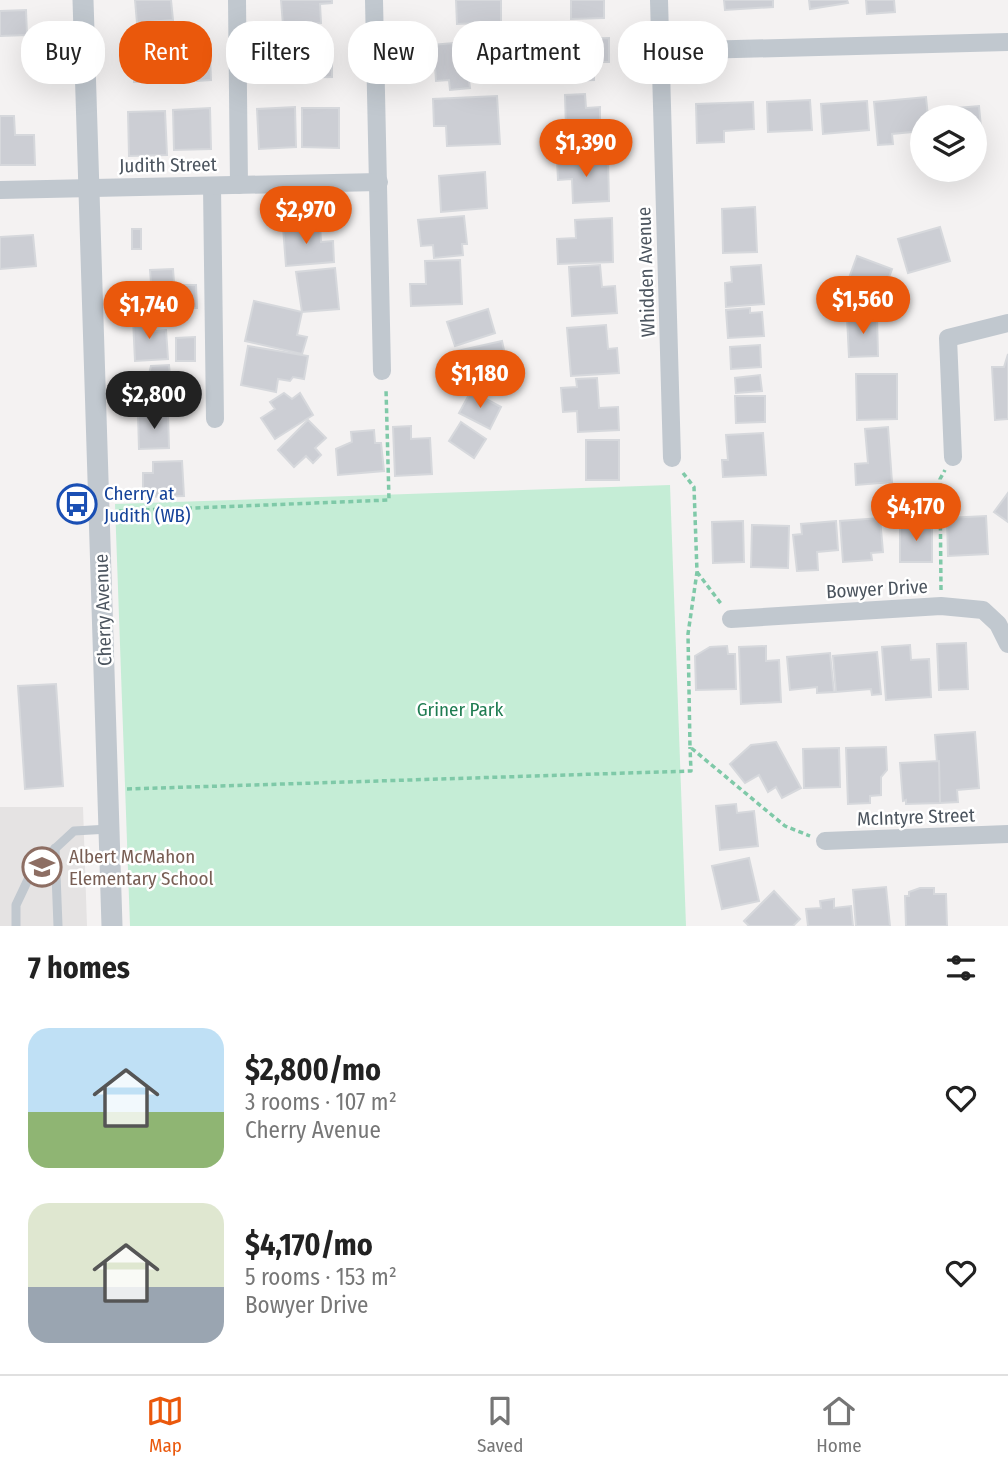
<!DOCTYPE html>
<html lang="en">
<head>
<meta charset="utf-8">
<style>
  :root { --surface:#fff; --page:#f6f6f6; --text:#222; --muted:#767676; --line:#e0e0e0; --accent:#ea580c }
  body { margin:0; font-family:"Fira Sans Condensed",sans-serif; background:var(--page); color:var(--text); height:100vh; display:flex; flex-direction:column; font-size:26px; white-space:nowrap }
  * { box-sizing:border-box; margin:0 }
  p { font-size:23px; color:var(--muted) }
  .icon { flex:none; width:38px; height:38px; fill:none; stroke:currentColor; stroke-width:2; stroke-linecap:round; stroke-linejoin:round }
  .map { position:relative; height:926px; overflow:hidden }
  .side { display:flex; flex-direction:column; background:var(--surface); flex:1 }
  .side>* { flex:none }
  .banner { position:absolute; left:21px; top:21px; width:966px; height:63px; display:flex; gap:14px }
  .controls { position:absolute; left:910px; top:105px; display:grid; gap:14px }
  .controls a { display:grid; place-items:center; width:77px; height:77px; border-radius:50%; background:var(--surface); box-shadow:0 7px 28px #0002; font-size:35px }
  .price { position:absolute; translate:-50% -60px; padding:0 16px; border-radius:24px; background:var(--accent); color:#fff; font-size:23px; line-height:46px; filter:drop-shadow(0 2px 4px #0008) }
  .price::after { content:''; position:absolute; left:50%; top:42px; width:21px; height:16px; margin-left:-10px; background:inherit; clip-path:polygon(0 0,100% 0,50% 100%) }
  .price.selected { background:#222; color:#fff }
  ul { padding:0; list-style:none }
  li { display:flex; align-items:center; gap:21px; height:175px; padding:0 28px }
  li span { display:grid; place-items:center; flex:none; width:196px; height:140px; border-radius:21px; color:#555 }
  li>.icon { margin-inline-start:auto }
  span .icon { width:84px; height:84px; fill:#fffc; stroke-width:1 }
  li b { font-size:30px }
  h2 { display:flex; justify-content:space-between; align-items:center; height:84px; padding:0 28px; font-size:30px }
  .tag { padding:0 24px; border-radius:28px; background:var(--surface); box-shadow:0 7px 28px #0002; font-size:24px; line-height:63px }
  .tag.selected { background:var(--accent); color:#fff }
  .menu { display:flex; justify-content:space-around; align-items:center; height:98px; border-top:2px solid var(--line); background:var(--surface); font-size:19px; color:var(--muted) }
  .menu a { display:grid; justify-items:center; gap:4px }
  .menu .selected { color:var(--accent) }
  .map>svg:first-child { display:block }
  .education { fill:#e5e3e3 }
  .green { fill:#c5edd6 }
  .building { fill:#ccced4; stroke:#d6d8dc; stroke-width:2 }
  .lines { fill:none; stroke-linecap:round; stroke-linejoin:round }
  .path { stroke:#7fc9a8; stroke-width:3.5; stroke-dasharray:5 3.5; stroke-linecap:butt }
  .service { stroke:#c1c8cf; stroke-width:9 }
  .minor { stroke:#c1c8cf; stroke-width:18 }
  .tertiary { stroke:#c1c8cf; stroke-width:21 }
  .labels { text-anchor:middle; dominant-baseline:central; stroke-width:5; stroke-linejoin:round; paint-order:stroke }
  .street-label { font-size:19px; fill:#4b545e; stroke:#fff }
  .transit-label { font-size:19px; fill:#164399; stroke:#fff; text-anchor:start }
  .park-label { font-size:19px; fill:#1f7c52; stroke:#fff }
  .education-label { font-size:19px; fill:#785e54; stroke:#fff; text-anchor:start }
</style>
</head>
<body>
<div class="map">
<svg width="1008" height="926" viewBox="0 0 1008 926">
  <rect width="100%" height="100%" fill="#f4f2f2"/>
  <!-- education -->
  <polygon class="education" points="0,807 83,807 87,926 0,926"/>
  <!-- green -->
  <polygon class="green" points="670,485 686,926 130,926 115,504"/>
  <!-- building -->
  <g class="building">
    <polygon points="135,0 171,0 173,20 137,23"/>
    <polygon points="281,0 332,0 332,3 320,4 321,23 283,25"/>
    <polygon points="456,0 501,0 501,22 457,24"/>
    <polygon points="571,0 604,0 604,18 571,19"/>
    <polygon points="724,0 773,0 773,7 725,10"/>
    <polygon points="809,0 847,0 848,3 810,9"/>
    <polygon points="866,0 894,0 895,12 867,14"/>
    <polygon points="26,10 27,35 0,36 0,11"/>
    <polygon points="319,30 319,54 332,54 332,77 282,78 281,31"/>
    <polygon points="167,38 169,81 134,82 133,39"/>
    <polygon points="609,38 609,62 594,62 594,80 567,81 566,46 575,46 575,39"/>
    <polygon points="477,41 480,72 468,73 470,88 450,90 449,80 436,81 435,66 422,67 420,46"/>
    <polygon points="210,56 211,80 197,81 196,57"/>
    <polygon points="585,94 586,108 600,107 600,129 566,130 565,95"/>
    <polygon points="497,96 500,144 447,146 446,126 434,126 433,99"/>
    <polygon points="926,97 928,117 922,117 922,131 892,134 893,144 878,145 874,102"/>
    <polygon points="810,100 812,130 768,132 767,102"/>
    <polygon points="867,101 869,130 823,134 821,104"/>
    <polygon points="753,102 754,129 724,131 724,142 697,143 696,104"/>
    <polygon points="979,106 982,138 975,139 975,117 946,117 945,109"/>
    <polygon points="295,107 296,147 259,149 257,109"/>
    <polygon points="210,108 211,149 174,150 173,110"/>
    <polygon points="302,108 339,108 339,148 302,147"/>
    <polygon points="165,111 167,155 129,156 128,112"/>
    <polygon points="0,116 14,116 15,135 34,135 35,165 0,165"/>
    <polygon points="608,158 609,201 573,203 572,179 558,180 557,160"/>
    <polygon points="485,172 487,208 441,212 439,176"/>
    <polygon points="755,207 757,252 723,253 722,209"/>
    <polygon points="464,216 467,244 462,244 463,255 434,258 433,245 421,246 418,220"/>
    <polygon points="612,218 613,262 558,264 557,239 576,238 575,220"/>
    <polygon points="320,224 321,242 333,241 334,262 286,266 283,227"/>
    <polygon points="940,227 950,261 908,273 898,239"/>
    <rect x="132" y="229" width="9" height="20"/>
    <polygon points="33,235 36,266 0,269 0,237"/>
    <polygon points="857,256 892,269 879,305 844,292"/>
    <polygon points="460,260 462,304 411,306 410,284 426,284 425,261"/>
    <polygon points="600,265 602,287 615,286 617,313 572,316 569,267"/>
    <polygon points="761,265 764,304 726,307 725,283 732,282 731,267"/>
    <polygon points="335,268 339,309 302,312 296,272"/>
    <polygon points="173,269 176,308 140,310 138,284 151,283 150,270"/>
    <polygon points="182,285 196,285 197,308 183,308"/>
    <polygon points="254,301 302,312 297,335 307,337 302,354 245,341"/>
    <polygon points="750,308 750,313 762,312 764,336 728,338 726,310"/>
    <polygon points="488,309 495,333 455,346 447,322"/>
    <polygon points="877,316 878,356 849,357 847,317"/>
    <polygon points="154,317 155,331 166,330 168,359 135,361 133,319"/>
    <polygon points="606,325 608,349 617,348 619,373 571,376 567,328"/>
    <polygon points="195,337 195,361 176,361 176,338"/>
    <polygon points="502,341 507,364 462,374 457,351"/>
    <polygon points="760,345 761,367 731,369 730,347"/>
    <polygon points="248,346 308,356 304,379 293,377 290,381 278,379 276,392 241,385"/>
    <polygon points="1008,354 1008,419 995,420 992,367 1004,367"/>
    <polygon points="169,365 173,409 146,411 145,398 135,398 133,375 149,374 151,366"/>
    <polygon points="856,374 897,374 897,419 857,420"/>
    <polygon points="760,375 762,391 736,393 735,378"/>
    <polygon points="597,378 599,408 618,407 619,430 578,432 577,411 563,412 561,388 577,387 576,379"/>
    <polygon points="195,383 196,408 179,409 178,384"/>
    <polygon points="471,391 501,407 490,429 459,413"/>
    <polygon points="284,393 292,399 300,393 313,415 275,439 261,418 275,409 270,402"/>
    <polygon points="735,396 765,396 765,422 736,423"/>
    <polygon points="168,413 169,448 139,449 138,414"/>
    <polygon points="308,420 326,438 315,448 321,455 313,463 306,456 294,467 278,450"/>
    <polygon points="461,422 486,439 474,458 449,441"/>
    <polygon points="411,426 411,439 430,438 432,474 395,476 393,427"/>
    <polygon points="888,427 892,482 856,485 855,464 868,463 865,429"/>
    <polygon points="374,430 375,443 381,443 384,471 338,475 336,449 352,442 351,432"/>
    <polygon points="763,433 766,475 723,477 722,460 728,460 726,435"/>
    <rect x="586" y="440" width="33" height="40"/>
    <polygon points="182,461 184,496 143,497 143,473 153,473 153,462"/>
    <polygon points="1008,493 1008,522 994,512"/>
    <polygon points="986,516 988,554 948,556 947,518"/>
    <polygon points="880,518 883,552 871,553 872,560 843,562 840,521"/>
    <polygon points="743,521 744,562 713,563 712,522"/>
    <polygon points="836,521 838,550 817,552 818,570 797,571 793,535 802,534 801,524"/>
    <polygon points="900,523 932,524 932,562 900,562"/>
    <polygon points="752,525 789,526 788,568 751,567"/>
    <polygon points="966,643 968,689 939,690 937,644"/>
    <polygon points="910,645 911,660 929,659 931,697 886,700 882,647"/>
    <polygon points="727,646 728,654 735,654 736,689 696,690 695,656 710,647"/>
    <polygon points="766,646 766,661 779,660 781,702 741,704 739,647"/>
    <polygon points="877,652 881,694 872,695 871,689 836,692 833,656"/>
    <polygon points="830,653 834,692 817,693 817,687 790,690 787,657"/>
    <polygon points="56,684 63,786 25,789 18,686"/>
    <polygon points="975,732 979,788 957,790 958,802 940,803 935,735"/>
    <polygon points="776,742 801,788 782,798 776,787 768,792 759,775 745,783 730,764 751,745"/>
    <polygon points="886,747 887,770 881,777 881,795 870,796 870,803 848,804 846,748"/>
    <polygon points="839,748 840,787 804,788 803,749"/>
    <polygon points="939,761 940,803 906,804 906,800 903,801 900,763"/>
    <polygon points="736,804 737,813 754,811 758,846 720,850 716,806"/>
    <polygon points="749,858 759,901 722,909 712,866"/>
    <polygon points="886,887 890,926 856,926 853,890"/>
    <polygon points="920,888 934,888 934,894 946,894 947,926 906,926 905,896 909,896 909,892"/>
    <polygon points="774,891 800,919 793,926 749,926 744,921"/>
    <polygon points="834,899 834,908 851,906 853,926 808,926 806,909 821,908 820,901"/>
  </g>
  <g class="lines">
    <!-- path -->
    <g class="path">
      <polyline points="683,473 694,487 697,572 688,634 690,747 785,826 810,836"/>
      <polyline points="119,511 389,500 386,389"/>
      <polyline points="697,572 722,605"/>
      <polyline points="941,590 940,479 945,470"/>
      <polyline points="127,789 691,771 690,747"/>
    </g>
    <!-- service -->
    <g class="service">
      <polyline points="55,848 58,926"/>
      <polyline points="16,926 16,905 33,869 74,831 109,829"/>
    </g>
    <!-- minor -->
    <g class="minor">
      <polyline points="237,0 239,185"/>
      <polyline points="374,0 382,371"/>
      <polyline points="659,0 672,458"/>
      <polyline points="661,51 1008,42"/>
      <polyline points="212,186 215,419"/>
      <polyline points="0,190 379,182"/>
      <polyline points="953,457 948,338 1008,323"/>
      <polyline points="731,619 941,606 983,610 998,624 1008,644"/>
      <polyline points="825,841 1008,834"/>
    </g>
    <!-- tertiary -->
    <polyline class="tertiary" points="83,0 112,926"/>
  </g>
  <!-- icons -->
  <defs>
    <g id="bus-ring" transform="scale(2.0125)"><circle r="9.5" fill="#fff" stroke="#1a4fb4" stroke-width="1.5"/><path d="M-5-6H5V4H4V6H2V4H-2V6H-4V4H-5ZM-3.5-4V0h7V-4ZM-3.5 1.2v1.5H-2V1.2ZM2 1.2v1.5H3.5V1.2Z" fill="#1a4fb4"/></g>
    <g id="school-ring" transform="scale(2.0125)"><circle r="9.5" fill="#fff" stroke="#8d6e63" stroke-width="1.5"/><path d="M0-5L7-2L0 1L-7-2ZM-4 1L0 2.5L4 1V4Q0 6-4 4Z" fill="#8d6e63"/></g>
  </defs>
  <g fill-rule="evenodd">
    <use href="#bus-ring" x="77" y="504"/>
    <use href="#school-ring" x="42" y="867"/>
  </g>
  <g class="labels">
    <!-- street labels -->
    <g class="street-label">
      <text transform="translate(168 165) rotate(-1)">Judith Street</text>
      <text transform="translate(646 272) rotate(-92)">Whidden Avenue</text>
      <text transform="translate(877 589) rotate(-3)">Bowyer Drive</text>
      <text transform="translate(103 610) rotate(-92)">Cherry Avenue</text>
      <text transform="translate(916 817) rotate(-2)">McIntyre Street</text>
    </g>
    <!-- transit labels -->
    <g class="transit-label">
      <text x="104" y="493">Cherry at<tspan x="104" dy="22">Judith (WB)</tspan></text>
    </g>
    <!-- park labels -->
    <g class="park-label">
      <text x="460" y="709">Griner Park</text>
    </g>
    <!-- education labels -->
    <g class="education-label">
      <text x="69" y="856">Albert McMahon<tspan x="69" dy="22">Elementary School</tspan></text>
    </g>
  </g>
</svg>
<div class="controls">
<a><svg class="icon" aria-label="layers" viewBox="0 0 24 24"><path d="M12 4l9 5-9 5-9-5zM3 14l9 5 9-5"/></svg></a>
</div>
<b class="price" style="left:586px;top:179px">$1,390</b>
<b class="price" style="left:306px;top:246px">$2,970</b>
<b class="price" style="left:863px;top:336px">$1,560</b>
<b class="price" style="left:149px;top:341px">$1,740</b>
<b class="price" style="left:480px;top:410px">$1,180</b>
<b class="price selected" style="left:154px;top:431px">$2,800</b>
<b class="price" style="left:916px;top:543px">$4,170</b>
<div class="banner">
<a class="tag">Buy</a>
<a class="tag selected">Rent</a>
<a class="tag">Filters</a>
<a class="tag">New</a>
<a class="tag">Apartment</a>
<a class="tag">House</a>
</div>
</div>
<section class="side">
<h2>7 homes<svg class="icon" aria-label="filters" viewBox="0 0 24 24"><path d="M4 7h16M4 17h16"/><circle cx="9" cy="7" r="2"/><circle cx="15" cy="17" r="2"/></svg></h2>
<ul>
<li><span style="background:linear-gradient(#bfe0f5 60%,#8fb573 0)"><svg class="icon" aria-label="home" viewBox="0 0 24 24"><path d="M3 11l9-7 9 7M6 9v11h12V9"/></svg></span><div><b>$2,800/mo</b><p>3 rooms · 107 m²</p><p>Cherry Avenue</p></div><svg class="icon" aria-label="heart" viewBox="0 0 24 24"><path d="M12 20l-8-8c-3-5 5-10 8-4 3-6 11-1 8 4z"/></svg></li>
<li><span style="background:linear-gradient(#dfe7d0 60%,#9aa5b1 0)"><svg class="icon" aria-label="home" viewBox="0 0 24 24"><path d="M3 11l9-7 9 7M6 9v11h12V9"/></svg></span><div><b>$4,170/mo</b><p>5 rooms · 153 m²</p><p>Bowyer Drive</p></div><svg class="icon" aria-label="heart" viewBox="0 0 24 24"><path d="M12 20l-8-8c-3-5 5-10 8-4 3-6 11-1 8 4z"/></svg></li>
</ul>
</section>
<nav class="menu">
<a class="selected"><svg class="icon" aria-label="map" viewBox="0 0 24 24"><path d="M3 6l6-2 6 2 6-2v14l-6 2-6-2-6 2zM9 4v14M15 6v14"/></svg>Map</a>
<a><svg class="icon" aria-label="saved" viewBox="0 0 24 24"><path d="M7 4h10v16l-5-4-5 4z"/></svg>Saved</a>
<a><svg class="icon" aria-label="home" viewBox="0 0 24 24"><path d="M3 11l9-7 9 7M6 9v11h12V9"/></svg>Home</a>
</nav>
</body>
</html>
